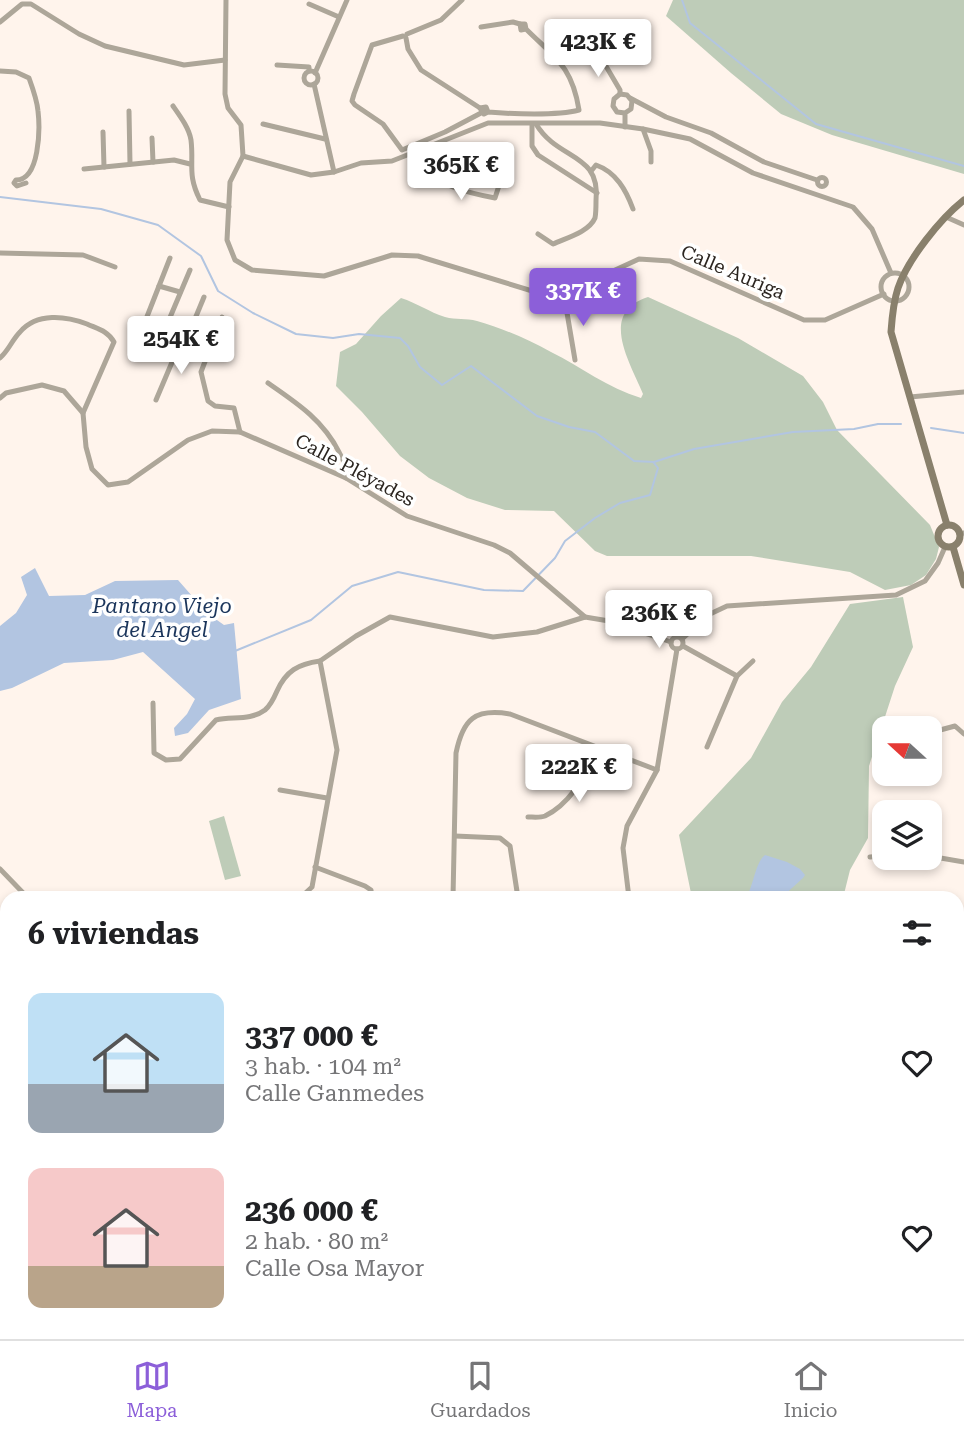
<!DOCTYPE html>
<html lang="es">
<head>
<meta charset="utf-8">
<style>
  :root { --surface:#fff; --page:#f6f6f6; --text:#202124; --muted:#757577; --line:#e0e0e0; --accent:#8c5fd9 }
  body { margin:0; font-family:"Roboto Serif",serif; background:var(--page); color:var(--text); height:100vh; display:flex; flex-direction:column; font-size:26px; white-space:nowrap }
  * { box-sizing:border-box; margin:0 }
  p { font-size:23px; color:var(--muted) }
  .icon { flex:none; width:38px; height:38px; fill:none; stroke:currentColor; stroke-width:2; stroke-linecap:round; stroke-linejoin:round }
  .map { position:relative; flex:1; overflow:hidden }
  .drawer { position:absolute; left:0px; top:891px; width:964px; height:450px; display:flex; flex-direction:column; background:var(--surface); border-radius:21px 21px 0 0; box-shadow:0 4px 10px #0003 }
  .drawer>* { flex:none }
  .needle { width:46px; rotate:291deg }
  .fabs { position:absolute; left:872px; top:716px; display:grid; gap:14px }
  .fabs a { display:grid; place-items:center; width:70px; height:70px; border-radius:14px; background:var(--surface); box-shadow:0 4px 10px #0003; font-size:35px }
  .price { position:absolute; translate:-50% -60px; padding:0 16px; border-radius:7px; background:#fff; color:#222; font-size:23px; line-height:46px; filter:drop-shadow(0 2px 4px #0008) }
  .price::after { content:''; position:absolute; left:50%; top:42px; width:21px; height:16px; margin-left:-10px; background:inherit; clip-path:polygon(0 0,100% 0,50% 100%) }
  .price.on { background:var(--accent); color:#fff }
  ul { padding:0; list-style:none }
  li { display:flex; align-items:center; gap:21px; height:175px; padding:0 28px }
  li span { display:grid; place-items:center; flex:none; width:196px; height:140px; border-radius:14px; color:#555 }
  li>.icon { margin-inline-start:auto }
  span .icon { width:84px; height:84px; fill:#fffc; stroke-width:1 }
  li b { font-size:30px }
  h2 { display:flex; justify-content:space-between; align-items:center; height:84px; padding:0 28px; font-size:30px }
  .tabs { display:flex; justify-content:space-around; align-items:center; height:98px; border-top:2px solid var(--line); background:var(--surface); font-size:19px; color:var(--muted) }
  .tabs a { display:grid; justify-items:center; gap:4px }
  .tabs .on { color:var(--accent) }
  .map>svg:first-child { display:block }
  .green { fill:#beccb8 }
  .water { fill:#b2c5e1 }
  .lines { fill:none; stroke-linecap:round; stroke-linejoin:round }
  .stream { stroke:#b2c5e1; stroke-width:2 }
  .street { stroke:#ada699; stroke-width:5 }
  .secondary { stroke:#89806c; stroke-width:7 }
  .highway { stroke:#5a4e32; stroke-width:10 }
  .labels { text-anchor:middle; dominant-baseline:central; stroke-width:7; stroke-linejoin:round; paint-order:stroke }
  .street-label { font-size:19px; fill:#2b2520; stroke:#fff }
  .water-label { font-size:21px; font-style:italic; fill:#1b355b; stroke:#fff }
</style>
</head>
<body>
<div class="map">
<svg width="964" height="1339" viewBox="0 0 964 1339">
  <rect width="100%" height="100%" fill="#fff4ec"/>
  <!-- green -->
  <g class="green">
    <polygon points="673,0 964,0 964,174 832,135 781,114 731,73 666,16"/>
    <path d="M648 297 738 338 803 376 823 402 837 430 930 525 939 547 936 559 926 575 911 585 885 590 850 572 751 556H607L595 551 554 511 505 510 467 498 429 478 400 456 362 412 336 386 340 352 356 344 381 316 401 298C417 303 429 312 445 317 456 320 466 318 477 321 502 328 527 339 551 352 581 367 608 388 641 398L643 394C630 362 598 313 648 297Z"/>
    <polygon points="903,597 913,647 895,686 869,766 868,838 850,870 843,898 692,898 679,835 751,758 782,702 811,667 850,604"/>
    <polygon points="224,816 241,876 225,880 209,821"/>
    <polygon points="964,984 964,1041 957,1034 957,997"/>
    <polygon points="957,1220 964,1224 964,1339 878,1339 879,1334 957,1334"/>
  </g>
  <!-- water -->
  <g class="water">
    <polygon points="35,568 49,596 85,595 115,581 178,580 207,613 224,625 234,623 241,699 209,710 188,733 175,736 174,728 187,714 195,699 143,652 113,660 64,663 12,688 0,691 0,626 16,613 27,595 21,577"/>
    <path d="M765 855 787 862 800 869 805 875 803 878 781 898H746C754 885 755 863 765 855Z"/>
  </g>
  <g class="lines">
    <!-- stream -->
    <g class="stream">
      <polyline points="682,0 690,23 816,124 964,166"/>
      <polyline points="0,197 101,209 158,225 201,256 218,291 253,313 296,334 333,338 359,334 400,338 408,346 420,367 442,385 471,366 537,416 569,427 595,432 634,461 654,462 694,449 793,432 854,429 878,424 901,424"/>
      <polyline points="931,428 964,433"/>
      <polyline points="235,651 311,620 352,586 398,572 484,590 523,591 555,558 565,541 595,518 620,503 650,495 658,468 654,463"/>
    </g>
    <!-- street -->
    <g class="street">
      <polyline points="226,0 225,94 228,108 241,125 243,156 311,175 334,172 361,163 392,161 488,123 600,123 643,129 690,139 753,173 853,207 872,229 891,273"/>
      <polyline points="309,4 339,17"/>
      <polyline points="0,22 22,4 31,4 79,34 105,46 184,65 225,60"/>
      <polyline points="481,27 513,22 520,24"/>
      <polyline points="407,34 441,20 462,0"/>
      <polyline points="403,36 372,45 354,94 352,101 355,105 383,124 402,150 445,132 481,113"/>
      <polyline points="406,38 408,49 421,70 480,108"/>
      <polyline points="600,56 620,90 620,94"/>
      <polyline points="277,65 309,67 309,71"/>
      <path d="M0 71 16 72 29 78C33 89 37 100 38 111 40 128 40 180 16 180L14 183 17 186 26 183"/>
      <circle cx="311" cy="78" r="7"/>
      <polyline points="315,73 347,0"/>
      <polyline points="314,84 334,172"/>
      <polyline points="630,98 666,117 711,133 764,162 817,180"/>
      <path d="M173 106C180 116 189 128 191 140 194 165 187 174 200 200L229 207"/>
      <polyline points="129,111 130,164"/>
      <path d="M488 112 486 107 480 108 484 114 488 112C512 114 557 116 579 110 572 66 555 58 526 29L525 24H520L521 30 526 29"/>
      <polyline points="625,113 617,112 613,106 614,99 620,94 627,95 632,101 631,109 625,113 625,127"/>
      <polyline points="263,124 325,139"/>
      <polyline points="532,124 532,146 538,155 597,193"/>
      <path d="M536 124C558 161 601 152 596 201 596 206 596 213 595 218 589 232 566 238 553 244L538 234"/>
      <polyline points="643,129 651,151 651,162"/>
      <polyline points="103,132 104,167"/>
      <polyline points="152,138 153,162"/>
      <path d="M427 147C427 157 425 166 432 174 442 187 479 195 495 198L504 170"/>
      <polyline points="243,156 230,182 227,240 235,260 252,270 324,276 392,255 418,256 565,301 594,289 613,271 639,259 670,261 804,320 825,320 884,294"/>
      <polyline points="84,169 174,160 190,164"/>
      <path d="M592 170 596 165C616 172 626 190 633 209"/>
      <circle cx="822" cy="182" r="4.5"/>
      <polyline points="946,217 964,225"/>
      <polyline points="0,253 83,255 115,267"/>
      <polyline points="190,270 163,334 208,351"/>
      <circle cx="895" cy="287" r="14"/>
      <polyline points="159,286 180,292"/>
      <polyline points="565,301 575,360"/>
      <polyline points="222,317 201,372 208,401 215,406 234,408 240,432"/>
      <polyline points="139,337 170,258"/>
      <polyline points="185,343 204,297"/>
      <path d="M0 358C9 350 12 340 20 332 37 312 66 316 87 324 98 329 108 331 114 342L83 413"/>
      <path d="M268 383C297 403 323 420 339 452 344 462 348 468 346 478"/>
      <polyline points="910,397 964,392"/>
      <polyline points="0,398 6,393 42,385 64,391 83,413 86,447 92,469 108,485 128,482 188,440 212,431 240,432 346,478 407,516 494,545 510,553 585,617"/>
      <polyline points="156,400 181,341"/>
      <polyline points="960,534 964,533"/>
      <circle cx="677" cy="643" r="6"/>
      <polyline points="682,639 710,614 727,606 896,595 925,581 938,563 945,547"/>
      <polyline points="683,646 737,676"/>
      <path d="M153 703 154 753 166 760 180 759 216 720C232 716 250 721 265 710 271 705 274 698 277 691 286 671 298 664 320 661"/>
      <polyline points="929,733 955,726 964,734"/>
      <polyline points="707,747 737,676 753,661"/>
      <polyline points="280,790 327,798"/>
      <path d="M528 817C533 817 540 818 545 816 571 804 587 772 600 749"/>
      <polyline points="455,836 500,838 510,846 518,898"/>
      <polyline points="929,856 964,862"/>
      <polyline points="870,857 884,856"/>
      <polyline points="315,867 365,886 371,890 372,898"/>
      <polyline points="0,869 28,898"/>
      <polyline points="300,898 312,887 337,750 320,661 356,636 390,617 493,637 537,632 585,617 609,621 671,642"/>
      <path d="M453 898 456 753C463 719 475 708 510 714L657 770"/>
      <polyline points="629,898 623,848 627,826 657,770 677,649"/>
      <polyline points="957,1166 964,1166"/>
      <polyline points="957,1178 964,1180"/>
      <polyline points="404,1339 404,1334"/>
      <polyline points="600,1339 602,1334"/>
    </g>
    <!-- secondary -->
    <g class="secondary">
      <circle cx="949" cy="536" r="11"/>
      <path d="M947 525 891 332C892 318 893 303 898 288 908 259 940 219 964 200"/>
      <polyline points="953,547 964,585"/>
      <polyline points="957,987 964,975"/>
      <polyline points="957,1119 964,1111"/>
      <polyline points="737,1339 743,1334"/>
    </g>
    <!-- highway -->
    <g class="highway">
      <polyline points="0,923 7,934"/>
      <polyline points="0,954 7,964"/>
      <polyline points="267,1334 270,1339"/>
      <polyline points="285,1334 288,1339"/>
    </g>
  </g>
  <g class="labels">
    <!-- street labels -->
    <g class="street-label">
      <text transform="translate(733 272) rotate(23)">Calle Auriga</text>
      <text transform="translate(355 470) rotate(28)">Calle Pléyades</text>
    </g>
    <!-- water labels -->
    <g class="water-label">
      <text x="162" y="606">Pantano Viejo<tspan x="162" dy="24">del Angel</tspan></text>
    </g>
  </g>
</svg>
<div class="fabs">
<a><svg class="needle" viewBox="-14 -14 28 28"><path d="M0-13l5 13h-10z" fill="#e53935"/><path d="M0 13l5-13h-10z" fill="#757577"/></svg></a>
<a><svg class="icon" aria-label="layers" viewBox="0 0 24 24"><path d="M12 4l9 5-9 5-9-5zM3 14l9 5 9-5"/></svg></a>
</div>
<b class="price" style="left:598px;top:79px">423K €</b>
<b class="price" style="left:461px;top:202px">365K €</b>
<b class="price on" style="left:583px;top:328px">337K €</b>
<b class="price" style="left:181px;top:376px">254K €</b>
<b class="price" style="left:659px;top:650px">236K €</b>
<b class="price" style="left:579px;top:804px">222K €</b>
<section class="drawer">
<h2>6 viviendas<svg class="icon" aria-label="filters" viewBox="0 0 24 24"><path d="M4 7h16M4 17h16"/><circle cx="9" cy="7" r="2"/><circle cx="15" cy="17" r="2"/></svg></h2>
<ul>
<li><span style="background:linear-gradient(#bfe0f5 65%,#9aa5b1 0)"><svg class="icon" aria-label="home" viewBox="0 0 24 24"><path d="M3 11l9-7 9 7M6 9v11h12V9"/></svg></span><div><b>337 000 €</b><p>3 hab. · 104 m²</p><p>Calle Ganmedes</p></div><svg class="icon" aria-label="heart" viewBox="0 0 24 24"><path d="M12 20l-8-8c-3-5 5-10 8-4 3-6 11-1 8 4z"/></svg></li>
<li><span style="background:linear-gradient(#f6c9c9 70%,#b9a48a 0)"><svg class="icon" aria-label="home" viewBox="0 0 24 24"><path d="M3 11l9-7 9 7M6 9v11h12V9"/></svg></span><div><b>236 000 €</b><p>2 hab. · 80 m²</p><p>Calle Osa Mayor</p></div><svg class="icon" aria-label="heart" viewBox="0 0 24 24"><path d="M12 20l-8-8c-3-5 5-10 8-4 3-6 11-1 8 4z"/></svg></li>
</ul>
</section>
</div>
<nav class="tabs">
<a class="on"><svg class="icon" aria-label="map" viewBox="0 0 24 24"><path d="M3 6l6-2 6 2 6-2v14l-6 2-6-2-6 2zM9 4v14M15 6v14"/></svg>Mapa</a>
<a><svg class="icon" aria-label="saved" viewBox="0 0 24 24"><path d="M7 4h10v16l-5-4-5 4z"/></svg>Guardados</a>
<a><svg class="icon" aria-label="home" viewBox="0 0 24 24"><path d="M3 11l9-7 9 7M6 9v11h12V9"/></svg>Inicio</a>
</nav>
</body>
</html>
